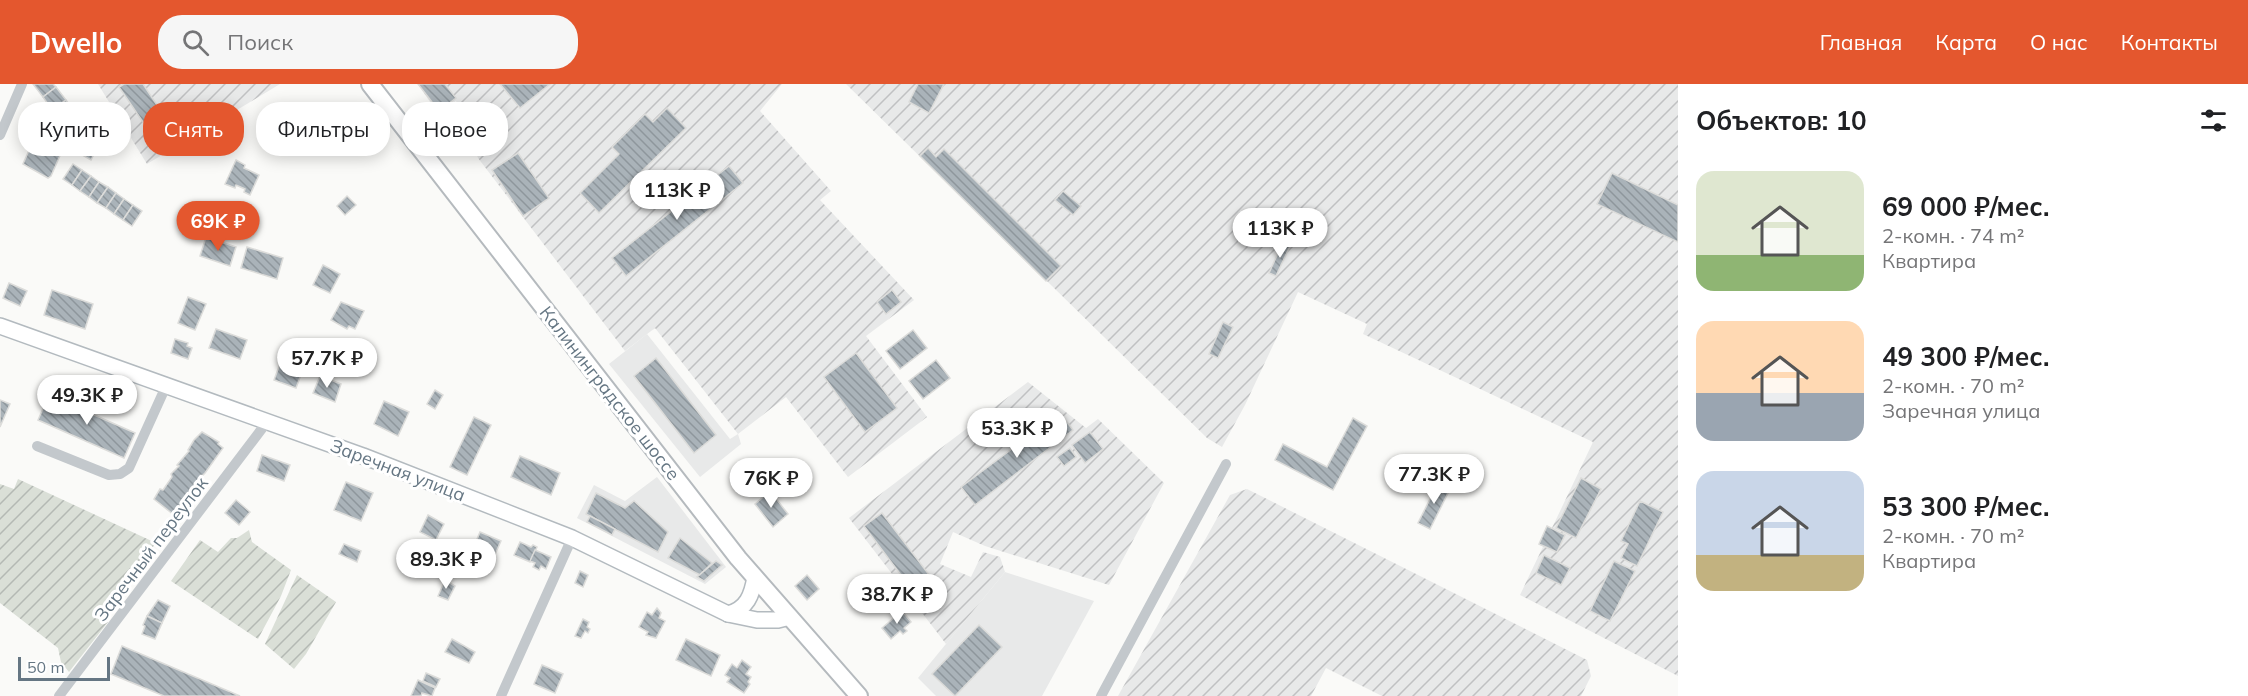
<!DOCTYPE html>
<html lang="ru">
<head>
<meta charset="utf-8">
<style>
  :root { --surface:#fff; --page:#f6f6f6; --text:#202124; --muted:#757577; --accent:#e4572e }
  body { margin:0; font-family:Mulish,sans-serif; background:var(--page); color:var(--text); height:100vh; display:flex; flex-direction:column; font-size:22px; white-space:nowrap }
  * { box-sizing:border-box; margin:0 }
  p { font-size:20px; color:var(--muted) }
  .icon { flex:none; width:33px; height:33px; fill:none; stroke:currentColor; stroke-width:2; stroke-linecap:round; stroke-linejoin:round }
  .map { position:relative; flex:1; overflow:hidden }
  .sheet { display:flex; flex-direction:column; background:var(--surface); width:570px }
  .sheet>* { flex:none }
  .banner { position:absolute; left:18px; top:18px; width:570px; height:54px; display:flex; gap:12px }
  .scale { position:absolute; left:18px; bottom:15px; width:92px; box-sizing:border-box; padding-left:6px; border:3px solid #657683; border-top:0; font-size:16px; line-height:21px; white-space:nowrap; color:#657683; -webkit-text-stroke:4px #fff; paint-order:stroke }
  .price { position:absolute; translate:-50% -51px; padding:0 14px; border-radius:21px; background:#fff; color:#222; font-size:20px; line-height:39px; filter:drop-shadow(0 2px 3px #0008) }
  .price::after { content:''; position:absolute; left:50%; top:36px; width:18px; height:14px; margin-left:-9px; background:inherit; clip-path:polygon(0 0,100% 0,50% 100%) }
  .price.selected { background:var(--accent); color:#fff }
  ul { padding:0; list-style:none }
  li { display:flex; align-items:center; gap:18px; height:150px; padding:0 18px }
  li span { display:grid; place-items:center; flex:none; width:168px; height:120px; border-radius:18px; color:#555 }
  li>.icon { margin-inline-start:auto }
  span .icon { width:72px; height:72px; fill:#fffc; stroke-width:1 }
  li b { font-size:26px }
  h2 { display:flex; justify-content:space-between; align-items:center; height:72px; padding:0 18px; font-size:26px }
  .chip { padding:0 21px; border-radius:24px; background:var(--surface); box-shadow:0 3px 15px #0003; font-size:21px; line-height:54px }
  .chip.selected { background:var(--accent); color:#fff }
  header { display:flex; align-items:center; gap:36px; box-sizing:border-box; height:84px; padding:0 30px; background:var(--accent); color:#fff }
  header strong { font-size:28px }
  nav { display:flex; gap:33px; margin-inline-start:auto; font-size:21px }
  .search { width:420px; height:54px; background:var(--page); display:flex; align-items:center; gap:15px; box-sizing:border-box; padding:0 21px; border-radius:24px; color:var(--muted); font-size:22px }
  main { display:flex; flex:1; min-height:0 }
  .map>svg:first-child { display:block }
  .built { fill:#e8e9e9 }
  .industrial { fill:url(#industrial-furrows) }
  .garden { fill:url(#garden-furrows) }
  .building { fill:url(#building-back-hatch); stroke:#dcdcda; stroke-width:1.5 }
  .lines { fill:none; stroke-linecap:round; stroke-linejoin:round }
  .secondary-casing { stroke:#b3babf; stroke-width:18 }
  .primary-casing { stroke:#b5babe; stroke-width:20 }
  .minor { stroke:#c3c8cc; stroke-width:10 }
  .secondary { stroke:#fff; stroke-width:15 }
  .primary { stroke:#fff; stroke-width:16 }
  .labels { text-anchor:middle; dominant-baseline:central; stroke-width:6; stroke-linejoin:round; paint-order:stroke }
  .street-label { font-size:18px; fill:#657683; stroke:#fff }
</style>
</head>
<body>
<header>
<strong>Dwello</strong>
<div class="search"><svg class="icon" aria-label="search" viewBox="0 0 24 24"><circle cx="10" cy="10" r="6"/><path d="M15 15l6 6"/></svg>Поиск</div>
<nav><a>Главная</a><a>Карта</a><a>О нас</a><a>Контакты</a></nav>
</header>
<main>
<div class="map">
<svg width="1678" height="612" viewBox="0 0 1678 612">
  <defs>
    <pattern id="industrial-furrows" width="10" height="10" patternUnits="userSpaceOnUse" patternTransform="scale(1.5)"><rect width="10" height="10" fill="#e8e9e9"/><path d="M-1 1l2-2M0 10L10 0M9 11l2-2" fill="none" stroke="#c0c1c2"/></pattern>
    <pattern id="garden-furrows" width="10" height="10" patternUnits="userSpaceOnUse" patternTransform="scale(1.5)"><rect width="10" height="10" fill="#dadfd7"/><path d="M-1 1l2-2M0 10L10 0M9 11l2-2" fill="none" stroke="#b4b9b4"/></pattern>
    <pattern id="building-back-hatch" width="6" height="6" patternUnits="userSpaceOnUse" patternTransform="scale(1.5)"><rect width="6" height="6" fill="#aab3b9"/><path d="M-1 5l2 2M0 0l6 6M5-1l2 2" fill="none" stroke="#8e969c"/></pattern>
  </defs>
  <rect width="100%" height="100%" fill="#fafaf8"/>
  <!-- built -->
  <g class="built">
    <polygon points="647,250 730,355 738,350 741,360 700,393 609,280"/>
    <polygon points="657,393 726,483 705,500 577,434 594,401 625,417"/>
    <polygon points="1005,488 1094,517 1042,612 936,612 918,594"/>
  </g>
  <!-- industrial -->
  <g class="industrial">
    <polygon points="98,0 280,0 147,80"/>
    <polygon points="418,0 782,0 760,27 831,107 820,116 914,216 866,252 927,333 848,393 786,313 738,350 655,244 625,267 478,74 456,17 438,30"/>
    <polygon points="846,0 1678,0 1678,592 1520,511 1593,358 1363,250 1367,240 1298,208 1245,321 1222,363 1207,354"/>
    <polygon points="1028,298 1086,344 1098,335 1164,399 1109,501 985,462 953,448 940,480 971,493 983,468 1000,473 1005,488 946,560 849,434"/>
    <polygon points="1247,405 1587,576 1591,592 1581,612 1382,612 1326,584 1311,612 1118,612 1230,411"/>
  </g>
  <!-- garden -->
  <g class="garden">
    <polygon points="18,395 156,459 101,531 108,538 69,588 61,578 58,564 0,519 0,400 14,405"/>
    <polygon points="249,446 252,458 291,486 281,512 258,555 171,497 200,456 218,468 231,454 237,454"/>
    <polygon points="297,491 336,518 306,570 294,585 265,560"/>
  </g>
  <!-- building -->
  <g class="building">
    <polygon points="33,0 53,0 56,3 43,13"/>
    <polygon points="124,0 143,0 177,51 160,63 119,3"/>
    <polygon points="418,0 445,0 456,14 439,27"/>
    <polygon points="500,0 550,0 520,24"/>
    <polygon points="918,0 944,0 929,29 909,18"/>
    <polygon points="56,3 66,16 52,26 43,13"/>
    <polygon points="66,16 75,29 62,39 52,26"/>
    <polygon points="667,24 686,44 599,129 580,109 619,70 612,63 645,30 653,38"/>
    <polygon points="313,33 317,35 323,49 304,58 296,43"/>
    <polygon points="88,41 104,49 98,62 81,54"/>
    <polygon points="296,43 304,58 288,70 283,62 280,61 278,54"/>
    <polygon points="81,54 98,62 91,76 75,67"/>
    <polygon points="34,55 41,58 42,56 61,64 62,67 51,92 48,94 23,80"/>
    <polygon points="928,64 936,73 944,65 1061,182 1046,197 920,72"/>
    <polygon points="518,69 549,114 523,132 492,86"/>
    <polygon points="236,76 245,81 244,84 259,91 250,111 244,108 245,105 236,101 235,104 225,100"/>
    <polygon points="73,80 82,86 72,101 63,95"/>
    <polygon points="729,82 743,99 626,192 612,174"/>
    <polygon points="82,86 91,92 80,107 72,101"/>
    <polygon points="1612,89 1678,121 1678,158 1597,120"/>
    <polygon points="91,92 99,98 89,113 80,107"/>
    <polygon points="99,98 108,103 97,119 89,113"/>
    <polygon points="108,103 116,109 106,124 97,119"/>
    <polygon points="1063,107 1081,122 1073,131 1055,116"/>
    <polygon points="116,109 124,115 114,130 106,124"/>
    <polygon points="347,112 356,121 345,131 337,122"/>
    <polygon points="124,115 133,121 123,136 114,130"/>
    <polygon points="133,121 142,127 132,142 123,136"/>
    <polygon points="206,153 236,163 230,182 200,172"/>
    <polygon points="1283,158 1290,162 1276,192 1269,189"/>
    <polygon points="247,163 283,174 277,195 241,184"/>
    <polygon points="323,181 340,190 330,209 313,201"/>
    <polygon points="9,199 27,207 20,222 3,214"/>
    <polygon points="52,206 93,220 85,245 44,231"/>
    <polygon points="892,206 901,218 886,230 877,218"/>
    <polygon points="188,213 206,220 195,246 178,239"/>
    <polygon points="341,218 364,227 355,245 349,242 347,245 331,236"/>
    <polygon points="1223,238 1233,243 1218,274 1209,270"/>
    <polygon points="216,245 247,256 240,275 209,264"/>
    <polygon points="913,246 927,264 900,285 886,267"/>
    <polygon points="175,255 188,259 187,262 192,264 188,275 171,269"/>
    <polygon points="856,269 897,324 865,348 824,293"/>
    <polygon points="656,274 716,351 694,369 634,292"/>
    <polygon points="936,276 950,294 923,315 909,297"/>
    <polygon points="281,277 303,285 296,304 274,296"/>
    <polygon points="320,292 341,300 335,318 313,309"/>
    <polygon points="435,306 443,311 435,325 427,320"/>
    <polygon points="49,311 135,349 124,374 38,336"/>
    <polygon points="0,316 10,320 0,343"/>
    <polygon points="384,317 409,328 398,352 374,340"/>
    <polygon points="1060,329 1073,346 975,421 961,403"/>
    <polygon points="474,333 491,341 467,391 450,383"/>
    <polygon points="1353,334 1367,342 1333,406 1275,376 1283,360 1327,383"/>
    <polygon points="202,348 219,358 218,360 223,364 205,389 198,396 199,397 193,406 194,407 174,431 154,415 160,405 163,406 172,393 171,390 179,382 177,381 189,367 188,366 194,356"/>
    <polygon points="1090,348 1103,365 1085,379 1072,361"/>
    <polygon points="1070,364 1076,373 1064,382 1057,373"/>
    <polygon points="262,371 290,381 284,397 257,387"/>
    <polygon points="520,372 560,389 551,411 511,393"/>
    <polygon points="1581,394 1601,405 1576,454 1556,444"/>
    <polygon points="1439,397 1451,403 1430,445 1418,439"/>
    <polygon points="346,398 373,409 361,437 334,426"/>
    <polygon points="770,407 788,430 773,443 755,420"/>
    <polygon points="596,409 625,424 634,417 668,448 658,468 586,430"/>
    <polygon points="236,416 250,428 239,441 225,429"/>
    <polygon points="1640,417 1663,428 1637,482 1621,474 1628,460 1621,457"/>
    <polygon points="882,429 943,509 925,523 864,442"/>
    <polygon points="428,431 444,440 436,456 420,448"/>
    <polygon points="590,432 615,445 612,451 587,438"/>
    <polygon points="1547,442 1565,451 1557,468 1539,460"/>
    <polygon points="480,448 501,457 493,475 472,467"/>
    <polygon points="680,454 712,479 700,491 668,474"/>
    <polygon points="520,458 531,463 533,461 537,463 530,478 514,471"/>
    <polygon points="344,460 361,467 357,478 339,470"/>
    <polygon points="535,466 551,473 546,485 541,482 539,486 533,483 535,479 530,477"/>
    <polygon points="1544,471 1570,484 1561,501 1536,489"/>
    <polygon points="716,477 722,481 704,497 697,493"/>
    <polygon points="1614,477 1635,487 1610,537 1590,527"/>
    <polygon points="580,487 588,491 583,503 575,499"/>
    <polygon points="807,491 819,505 807,516 795,502"/>
    <polygon points="445,496 455,502 448,516 438,512"/>
    <polygon points="158,516 170,522 162,539 147,532"/>
    <polygon points="657,524 661,529 659,534 665,537 656,554 646,551 648,548 639,543 647,528 652,531"/>
    <polygon points="902,527 911,538 904,544 907,547 903,550 900,547 891,555 882,544"/>
    <polygon points="147,532 162,539 155,555 142,550 145,542 143,541"/>
    <polygon points="583,535 589,538 587,543 590,545 588,549 585,547 581,554 575,552"/>
    <polygon points="979,541 1002,563 955,612 932,590"/>
    <polygon points="452,555 475,568 469,579 445,568"/>
    <polygon points="686,555 720,571 711,592 676,576"/>
    <polygon points="122,562 240,612 164,612 111,590"/>
    <polygon points="742,576 751,583 746,590 751,593 748,598 750,600 744,609 727,598 730,594 725,591 732,580 737,584"/>
    <polygon points="542,581 563,590 555,609 534,600"/>
    <polygon points="426,589 440,595 436,603 423,597"/>
    <polygon points="418,596 435,604 432,612 422,609 421,612 411,612"/>
  </g>
  <g class="lines">
    <!-- secondary casing -->
    <g class="secondary-casing">
      <g id="secondary">
        <polyline points="0,242 363,372 572,454 728,530 757,536 778,536 790,533"/>
        <path d="M728 530C747 525 752 511 755 493"/>
      </g>
    </g>
    <!-- primary casing -->
    <g class="primary-casing">
      <polyline id="primary" points="370,0 738,474 859,612"/>
    </g>
    <!-- minor -->
    <g class="minor">
      <polyline points="0,51 22,0"/>
      <polyline points="37,362 109,391 120,390 129,384 167,300"/>
      <polyline points="59,612 267,338"/>
      <polyline points="501,612 572,454"/>
      <polyline points="1101,612 1226,380"/>
    </g>
    <!-- secondary -->
    <use href="#secondary" class="secondary"/>
    <!-- primary -->
    <use href="#primary" class="primary"/>
  </g>
  <g class="labels">
    <!-- street labels -->
    <g class="street-label">
      <text transform="translate(610 309) rotate(52)">Калининградское шоссе</text>
      <text transform="translate(398 386) rotate(21)">Заречная улица</text>
      <text transform="translate(151 465) rotate(-53)">Заречный переулок</text>
    </g>
  </g>
</svg>
<div class="scale">50 m</div>
<b class="price" style="left:677px;top:137px">113K ₽</b>
<b class="price selected" style="left:218px;top:168px">69K ₽</b>
<b class="price" style="left:1280px;top:175px">113K ₽</b>
<b class="price" style="left:327px;top:305px">57.7K ₽</b>
<b class="price" style="left:87px;top:342px">49.3K ₽</b>
<b class="price" style="left:1017px;top:375px">53.3K ₽</b>
<b class="price" style="left:1434px;top:421px">77.3K ₽</b>
<b class="price" style="left:771px;top:425px">76K ₽</b>
<b class="price" style="left:446px;top:506px">89.3K ₽</b>
<b class="price" style="left:897px;top:541px">38.7K ₽</b>
<div class="banner">
<a class="chip">Купить</a>
<a class="chip selected">Снять</a>
<a class="chip">Фильтры</a>
<a class="chip">Новое</a>
</div>
</div>
<section class="sheet">
<h2>Объектов: 10<svg class="icon" aria-label="filters" viewBox="0 0 24 24"><path d="M4 7h16M4 17h16"/><circle cx="9" cy="7" r="2"/><circle cx="15" cy="17" r="2"/></svg></h2>
<ul>
<li><span style="background:linear-gradient(#dfe7d0 70%,#8fb573 0)"><svg class="icon" aria-label="home" viewBox="0 0 24 24"><path d="M3 11l9-7 9 7M6 9v11h12V9"/></svg></span><div><b>69 000 ₽/мес.</b><p>2-комн. · 74 m²</p><p>Квартира</p></div></li>
<li><span style="background:linear-gradient(#ffd9b3 60%,#9aa5b1 0)"><svg class="icon" aria-label="home" viewBox="0 0 24 24"><path d="M3 11l9-7 9 7M6 9v11h12V9"/></svg></span><div><b>49 300 ₽/мес.</b><p>2-комн. · 70 m²</p><p>Заречная улица</p></div></li>
<li><span style="background:linear-gradient(#c9d6e8 70%,#c2b280 0)"><svg class="icon" aria-label="home" viewBox="0 0 24 24"><path d="M3 11l9-7 9 7M6 9v11h12V9"/></svg></span><div><b>53 300 ₽/мес.</b><p>2-комн. · 70 m²</p><p>Квартира</p></div></li>
</ul>
</section>
</main>
</body>
</html>
